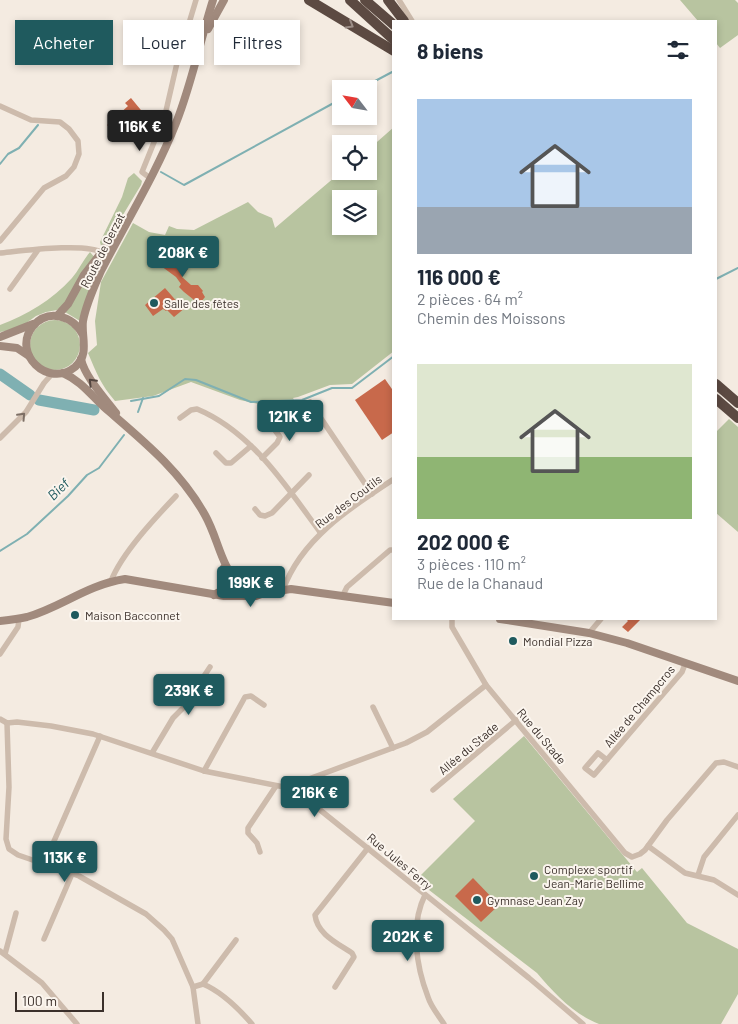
<!DOCTYPE html>
<html lang="fr">
<head>
<meta charset="utf-8">
<style>
  :root { --surface:#fff; --page:#f6f6f7; --text:#1f2937; --muted:#747a83; --accent:#1f5a5e }
  body { margin:0; font-family:Barlow,sans-serif; background:var(--page); color:var(--text); height:100vh; display:flex; flex-direction:column; font-size:19px; white-space:nowrap }
  * { box-sizing:border-box; margin:0 }
  p { font-size:16px; color:var(--muted) }
  .icon { flex:none; width:28px; height:28px; fill:none; stroke:currentColor; stroke-width:2; stroke-linecap:round; stroke-linejoin:round }
  .map { position:relative; flex:1; overflow:hidden }
  .sheet { position:absolute; left:392px; top:20px; width:325px; height:600px; display:flex; flex-direction:column; background:var(--surface); border-radius:0px; box-shadow:0 2px 8px #0003 }
  .sheet>* { flex:none }
  .hud { position:absolute; left:15px; top:20px; width:302px; height:45px; display:flex; gap:10px }
  .needle { width:32px; rotate:301deg }
  .tools { position:absolute; left:332px; top:80px; display:grid; gap:10px }
  .tools a { display:grid; place-items:center; width:45px; height:45px; border-radius:0px; background:var(--surface); box-shadow:0 2px 8px #0003; font-size:25px }
  .scale { position:absolute; left:15px; bottom:12px; width:89px; box-sizing:border-box; padding-left:5px; border:2px solid #3b302b; border-top:0; font-size:14px; line-height:18px; white-space:nowrap; color:#3b302b; -webkit-text-stroke:4px #fbf5ee; paint-order:stroke }
  .price { position:absolute; translate:-50% -42px; padding:0 11px; border-radius:5px; background:var(--accent); color:#fff; font-size:16px; line-height:32px; filter:drop-shadow(0 1px 2px #0008) }
  .price::after { content:''; position:absolute; left:50%; top:30px; width:15px; height:11px; margin-left:-8px; background:inherit; clip-path:polygon(0 0,100% 0,50% 100%) }
  .price.active { background:#222; color:#fff }
  ul { padding:0; list-style:none }
  li { display:grid; align-content:center; gap:10px; height:265px; padding:0 25px }
  li span { display:grid; place-items:center; height:155px; border-radius:0px; color:#555 }
  li>.icon { margin-inline-start:auto }
  span .icon { width:90px; height:90px; fill:#fffc; stroke-width:1 }
  li b { font-size:21px }
  h2 { display:flex; justify-content:space-between; align-items:center; height:60px; padding:0 25px; font-size:21px }
  .tag { padding:0 18px; border-radius:0px; background:var(--surface); box-shadow:0 2px 8px #0003; font-size:18px; line-height:45px }
  .tag.active { background:var(--accent); color:#fff }
  .map>svg:first-child { display:block }
  .green { fill:#b8c4a0; fill-rule:evenodd }
  .lines { fill:none; stroke-linecap:round; stroke-linejoin:round }
  .stream { stroke:#7fb0b2; stroke-width:2 }
  .river { stroke:#7fb0b2; stroke-width:11 }
  .building { fill:#c8694b }
  .street { stroke:#cdbbac; stroke-width:5.5 }
  .secondary { stroke:#a18a7d; stroke-width:8 }
  .highway { stroke:#5c4a42; stroke-width:10 }
  .oneway { stroke:#9c8e87 }
  .oneway2 { stroke:#544640 }
  .oneway3 { stroke:#7d6f65 }
  .poi-dot { fill:#1f5a5e; stroke:#fbf5ee; stroke-width:2 }
  .labels { text-anchor:middle; dominant-baseline:central; stroke-width:4; stroke-linejoin:round; paint-order:stroke }
  .street-label { font-size:12px; fill:#3b302b; stroke:#fbf5ee }
  .poi-label { font-size:12px; fill:#3b302b; stroke:#fbf5ee; text-anchor:start }
  .water-label { font-size:14px; font-style:italic; fill:#1f5a5e; stroke:#fbf5ee }
</style>
</head>
<body>
<div class="map">
<svg width="738" height="1024" viewBox="0 0 738 1024">
  <rect width="100%" height="100%" fill="#f4ebe1"/>
  <!-- green -->
  <g class="green">
    <polygon points="680,0 735,0 738,3 738,35 720,48 716,43 716,21 698,21"/>
    <path d="M394 127V351L352 384 330 385 298 397 293 398 296 403 263 405 240 400 191 382 153 396 115 401C101 385 96 372 88 353L97 345 95 321 101 282 133 223 149 232 165 235 169 226 177 229 194 230 248 202 258 212 272 218 275 228 342 171H369V149ZM341 199H369V226H341Z"/>
    <polygon points="134,173 142,181 141,185 106,243 101,246 100,242 122,197 128,178"/>
    <path d="M90 252 95 258 64 305 57 310 46 312 36 316 18 329 0 332V325C27 315 52 300 72 278 79 270 83 260 90 252Z"/>
    <polygon points="105,253 107,254 80,321 65,312 87,276"/>
    <circle cx="55" cy="345" r="25"/>
    <polygon points="729,419 738,427 738,532 716,513 716,432"/>
    <path d="M524 736 637 872 642 868 687 923 738 949V994L721 1024H599C573 1014 554 993 537 973L416 880 475 821 453 799Z"/>
  </g>
  <g class="lines">
    <!-- stream -->
    <g class="stream">
      <polyline points="360,89 394,71"/>
      <polyline points="0,164 8,154 19,148 38,125"/>
      <polyline points="161,172 184,185 341,99"/>
      <polyline points="716,279 738,268"/>
      <polyline points="131,401 159,396 185,379 196,380 251,402 302,400 332,388 352,388 394,356"/>
      <polyline points="138,412 143,398"/>
      <polyline points="0,551 27,534 68,496 87,475 99,468 124,435"/>
    </g>
    <!-- river -->
    <g class="river">
      <polyline points="0,374 30,395"/>
      <polyline points="39,400 94,410"/>
    </g>
  </g>
  <!-- building -->
  <g class="building">
    <polygon points="131,98 145,115 119,138 107,125 128,106 125,103"/>
    <polygon points="170,254 188,269 182,277 191,285 198,285 203,291 202,292 205,297 201,302 197,298 194,300 184,292 179,287 181,284 176,277 161,266"/>
    <polygon points="165,288 179,304 181,302 185,308 174,317 167,310 166,311 163,309 153,316 145,305"/>
    <polygon points="385,379 394,392 394,432 382,440 355,400"/>
    <polygon points="626,619 641,619 628,632 622,627 628,621"/>
    <polygon points="473,878 499,905 481,922 455,896"/>
  </g>
  <g class="lines">
    <!-- street -->
    <g class="street">
      <polyline points="399,0 412,21"/>
      <polyline points="0,106 31,120 60,122 69,129 78,141 79,154 74,167 66,176 44,188 0,241"/>
      <polyline points="150,178 142,172 165,115 177,63 196,0"/>
      <path d="M0 253C21 251 87 242 103 253"/>
      <polyline points="10,289 38,250"/>
      <polyline points="310,402 372,494"/>
      <path d="M180 418 191 410 197 409C252 432 286 486 320 532"/>
      <polyline points="0,438 26,412 44,383 52,374"/>
      <polyline points="216,453 226,463 231,463 251,446"/>
      <polyline points="262,458 277,443 280,437 269,422"/>
      <polyline points="255,509 260,515 265,516 272,513 309,475"/>
      <path d="M111 581C122 553 155 518 176 496"/>
      <path d="M283 590C301 539 351 507 394 479"/>
      <polyline points="343,595 347,587 390,550 394,550"/>
      <polyline points="452,619 452,627 486,685 625,853 632,857 640,854 645,850 667,820 716,763 724,762 738,767"/>
      <polyline points="589,633 601,619"/>
      <polyline points="0,654 18,627 19,619"/>
      <polyline points="373,707 393,748"/>
      <polyline points="0,719 7,723 17,722 51,726 93,734 204,771 294,789 529,978 583,1024"/>
      <polyline points="7,723 9,787 6,839 9,849 18,855 79,876 146,914 164,930 172,939 193,987 198,1024"/>
      <polyline points="152,753 173,718 183,708 210,667"/>
      <polyline points="607,760 598,753 585,768 594,775 682,672 685,664"/>
      <polyline points="204,771 245,697 251,696 264,705"/>
      <polyline points="294,789 306,780 406,743 427,732 486,685"/>
      <polyline points="433,790 516,720"/>
      <polyline points="648,846 685,873 714,880 738,895"/>
      <polyline points="260,852 257,843 248,833 248,828 276,786"/>
      <polyline points="44,864 100,736"/>
      <polyline points="698,875 704,857 738,815"/>
      <path d="M425 895C410 925 416 966 428 997 431 1007 439 1016 444 1024"/>
      <polyline points="44,939 72,874"/>
      <polyline points="0,951 42,983 77,1024"/>
      <polyline points="5,954 16,913"/>
      <polyline points="203,984 236,940"/>
      <path d="M193 987 203 984C222 992 239 1009 252 1024"/>
      <path d="M335 987 354 957 352 953C337 943 317 934 315 915L368 848"/>
    </g>
    <!-- secondary -->
    <g class="secondary">
      <polyline points="208,29 224,0"/>
      <polyline points="57,316 68,304 84,275 118,231"/>
      <path d="M83 335C73 316 49 308 33 326 11 353 48 389 75 367 90 354 81 337 83 321 86 304 94 287 101 271 126 222 156 174 176 123 192 83 200 41 213 0"/>
      <polyline points="0,337 33,324"/>
      <polyline points="0,346 17,348 29,356"/>
      <path d="M81 359C85 377 104 397 116 413"/>
      <path d="M63 373C81 381 90 394 104 407 142 440 180 470 205 515 219 540 220 566 241 586"/>
      <polyline points="224,568 226,588 230,592"/>
      <polyline points="214,595 226,588 241,586 264,593"/>
      <polyline points="500,619 589,633 627,643 738,681"/>
      <path d="M0 621C9 620 18 619 27 617 62 607 86 585 125 579L224 596H256L264 593 291 589 394 603"/>
    </g>
    <!-- highway -->
    <g class="highway">
      <polyline points="309,0 394,51"/>
      <polyline points="350,0 394,40"/>
      <polyline points="365,0 394,25"/>
      <polyline points="388,0 404,21"/>
      <polyline points="716,384 738,403"/>
      <polyline points="716,399 738,418"/>
    </g>
  </g>
  <!-- one-way arrows -->
  <defs><path id="oneway-chevron" d="M-2-3.5L2.5 0L-2 3.5" fill="none" stroke-width="1.6" stroke-linecap="round" stroke-linejoin="round" transform="scale(1.25)"/></defs>
  <use class="oneway" href="#oneway-chevron" transform="translate(350 25) rotate(31)"/>
  <use class="oneway2" href="#oneway-chevron" transform="translate(92 382) rotate(-134)"/>
  <use class="oneway3" href="#oneway-chevron" transform="translate(22 416) rotate(-47)"/>
  <!-- markers -->
  <g class="poi-dot">
    <circle cx="154" cy="303" r="5"/>
    <circle cx="75" cy="615" r="5"/>
    <circle cx="513" cy="641" r="5"/>
    <circle cx="534" cy="876" r="5"/>
    <circle cx="477" cy="900" r="5"/>
  </g>
  <g class="labels">
    <!-- street labels -->
    <g class="street-label">
      <text transform="translate(102 250) rotate(-63)">Route de Gerzat</text>
      <text transform="translate(348 501) rotate(-37)">Rue des Coutils</text>
      <text transform="translate(639 706) rotate(-50)">Allée de Champcros</text>
      <text transform="translate(542 736) rotate(50)">Rue du Stade</text>
      <text transform="translate(468 748) rotate(-40)">Allée du Stade</text>
      <text transform="translate(400 861) rotate(40)">Rue Jules Ferry</text>
    </g>
    <!-- poi labels -->
    <g class="poi-label">
      <text x="164" y="303">Salle des fêtes</text>
      <text x="85" y="615">Maison Bacconnet</text>
      <text x="523" y="641">Mondial Pizza</text>
      <text x="544" y="869">Complexe sportif<tspan x="544" dy="14">Jean-Marie Bellime</tspan></text>
      <text x="487" y="900">Gymnase Jean Zay</text>
    </g>
    <!-- water labels -->
    <g class="water-label">
      <text transform="translate(58 489) rotate(-44)">Bief</text>
    </g>
  </g>
</svg>
<div class="tools">
<a><svg class="needle" viewBox="-14 -14 28 28"><path d="M0-13l5 13h-10z" fill="#e53935"/><path d="M0 13l5-13h-10z" fill="#747a83"/></svg></a>
<a><svg class="icon" aria-label="locate" viewBox="0 0 24 24"><circle cx="12" cy="12" r="6"/><path d="M12 2v4M12 18v4M2 12h4M18 12h4"/></svg></a>
<a><svg class="icon" aria-label="layers" viewBox="0 0 24 24"><path d="M12 4l9 5-9 5-9-5zM3 14l9 5 9-5"/></svg></a>
</div>
<div class="scale">100 m</div>
<b class="price active" style="left:140px;top:152px">116K €</b>
<b class="price" style="left:183px;top:278px">208K €</b>
<b class="price" style="left:290px;top:442px">121K €</b>
<b class="price" style="left:251px;top:608px">199K €</b>
<b class="price" style="left:189px;top:716px">239K €</b>
<b class="price" style="left:315px;top:818px">216K €</b>
<b class="price" style="left:65px;top:883px">113K €</b>
<b class="price" style="left:408px;top:962px">202K €</b>
<div class="hud">
<a class="tag active">Acheter</a>
<a class="tag">Louer</a>
<a class="tag">Filtres</a>
</div>
<section class="sheet">
<h2>8 biens<svg class="icon" aria-label="filters" viewBox="0 0 24 24"><path d="M4 7h16M4 17h16"/><circle cx="9" cy="7" r="2"/><circle cx="15" cy="17" r="2"/></svg></h2>
<ul>
<li><span style="background:linear-gradient(#a9c7e8 70%,#9aa5b1 0)"><svg class="icon" aria-label="home" viewBox="0 0 24 24"><path d="M3 11l9-7 9 7M6 9v11h12V9"/></svg></span><div><b>116 000 €</b><p>2 pièces · 64 m²</p><p>Chemin des Moissons</p></div></li>
<li><span style="background:linear-gradient(#dfe7d0 60%,#8fb573 0)"><svg class="icon" aria-label="home" viewBox="0 0 24 24"><path d="M3 11l9-7 9 7M6 9v11h12V9"/></svg></span><div><b>202 000 €</b><p>3 pièces · 110 m²</p><p>Rue de la Chanaud</p></div></li>
</ul>
</section>
</div>
</body>
</html>
